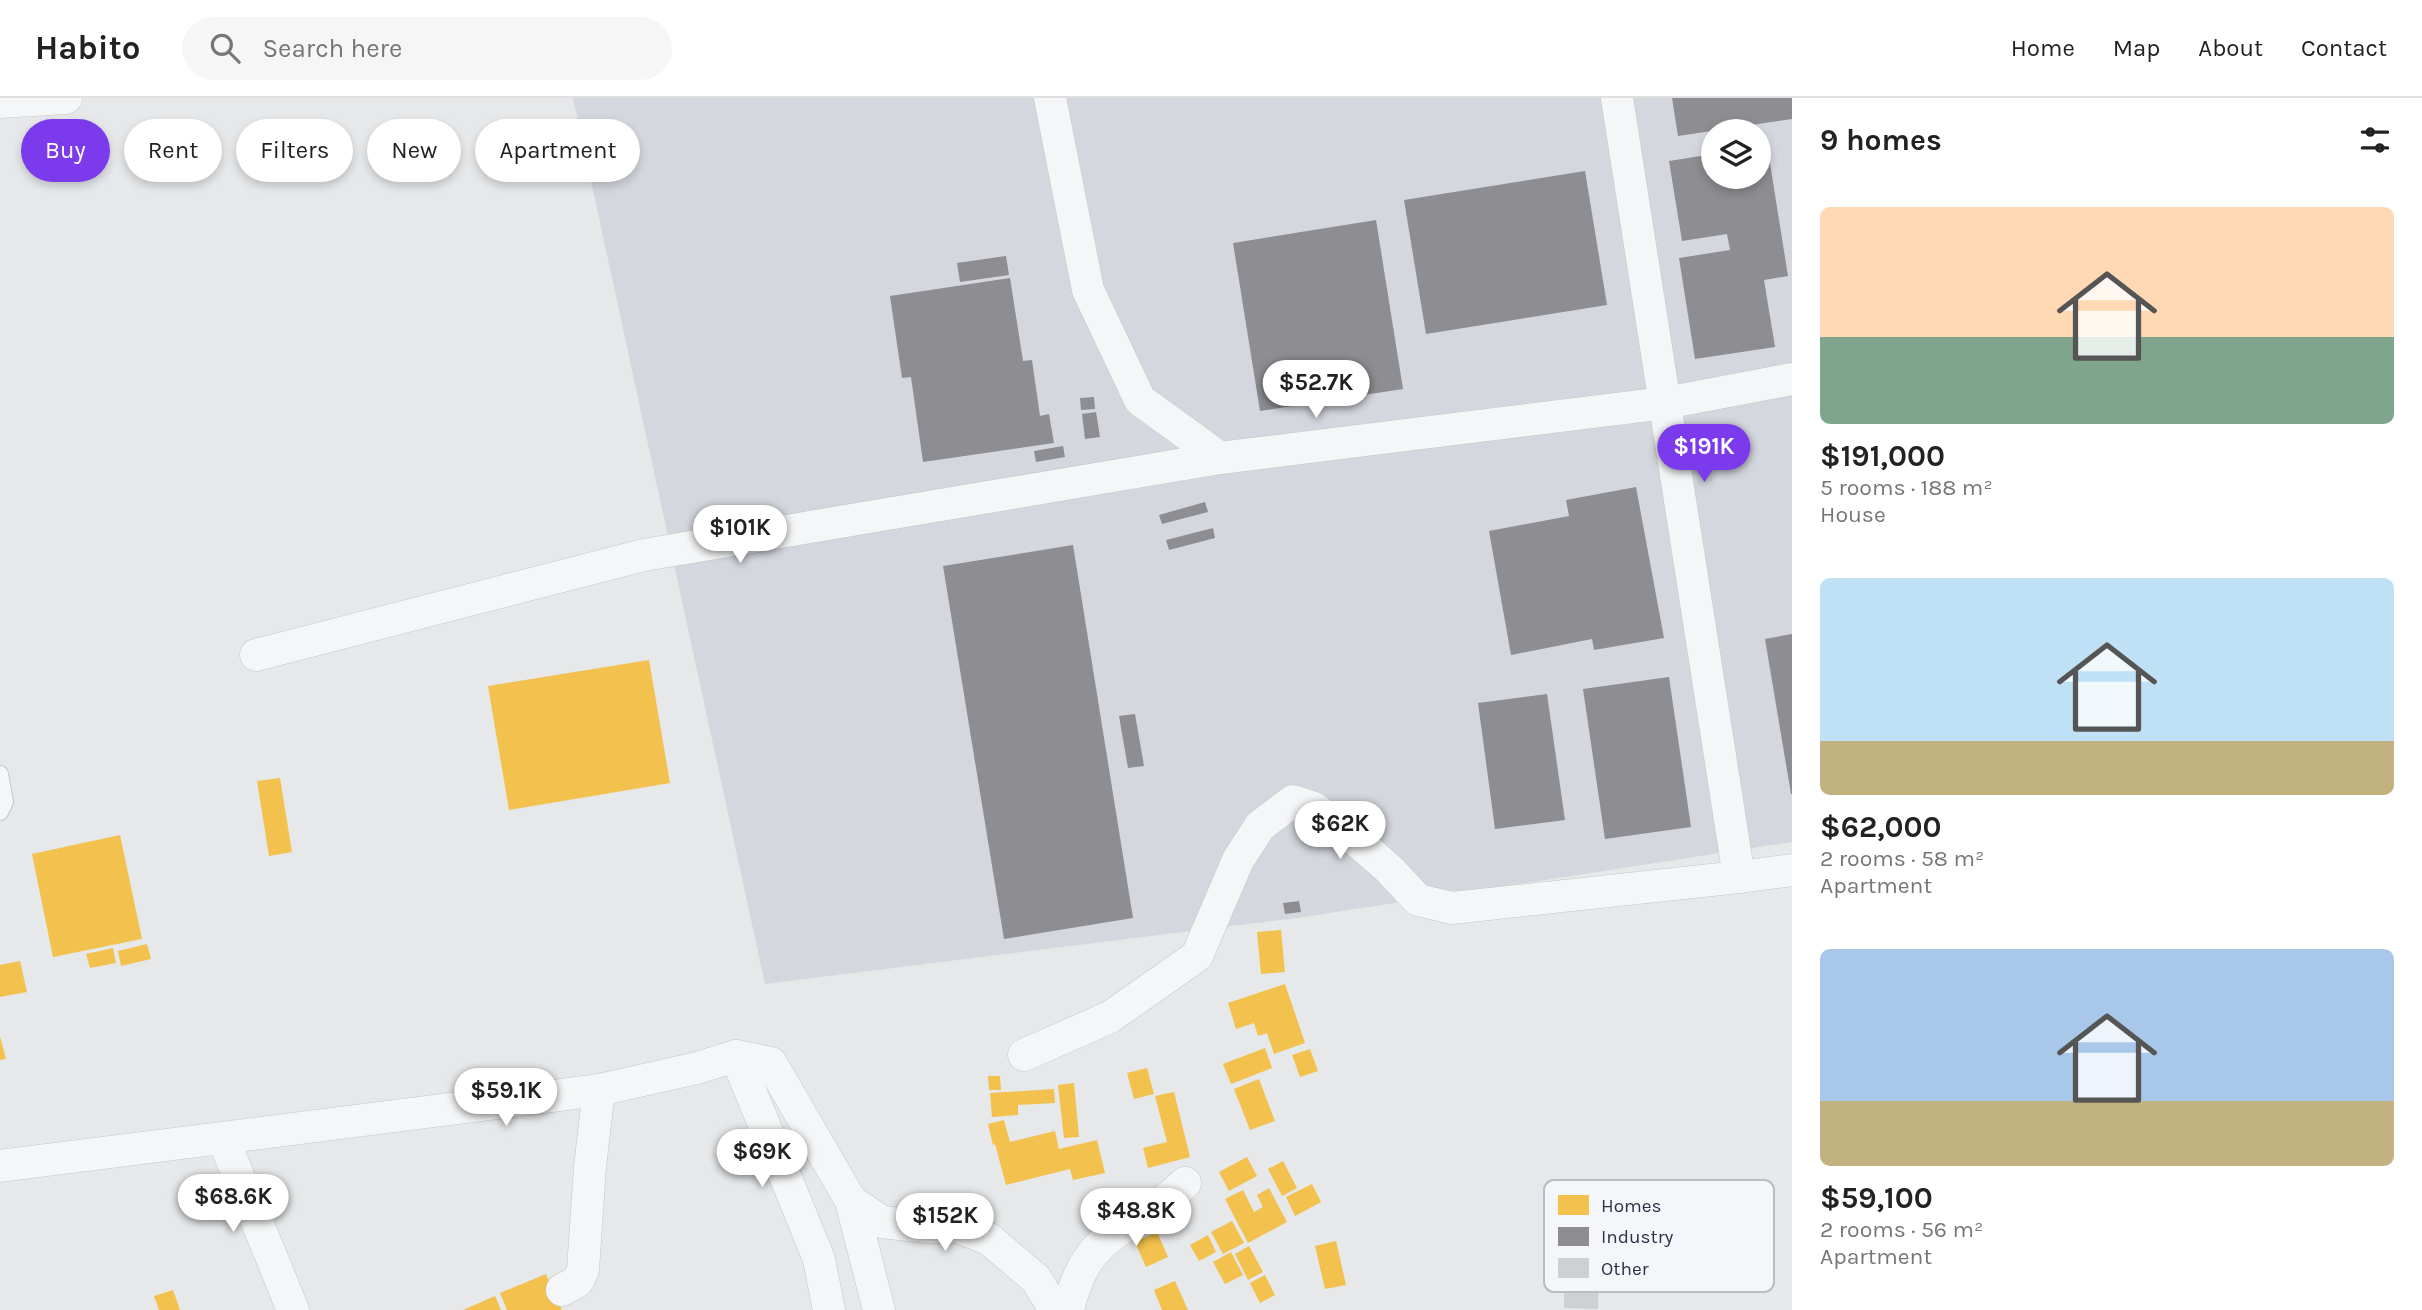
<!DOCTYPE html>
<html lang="en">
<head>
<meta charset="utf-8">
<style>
  :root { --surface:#fff; --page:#f6f6f6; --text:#222; --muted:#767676; --line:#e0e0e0; --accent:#7c3aed }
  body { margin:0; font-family:Karla,sans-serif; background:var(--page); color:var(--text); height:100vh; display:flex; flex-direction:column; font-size:26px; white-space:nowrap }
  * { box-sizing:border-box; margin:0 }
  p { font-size:23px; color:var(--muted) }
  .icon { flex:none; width:38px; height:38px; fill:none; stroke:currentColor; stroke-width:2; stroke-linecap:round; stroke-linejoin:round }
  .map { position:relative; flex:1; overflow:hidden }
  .side { display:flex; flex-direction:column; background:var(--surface); width:630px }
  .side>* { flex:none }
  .hud { position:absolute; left:21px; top:21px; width:665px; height:63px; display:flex; gap:14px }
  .buttons { position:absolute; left:1701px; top:21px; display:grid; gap:14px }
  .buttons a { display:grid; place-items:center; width:70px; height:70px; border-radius:50%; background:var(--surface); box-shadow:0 4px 10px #0003; font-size:35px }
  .price { position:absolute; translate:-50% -60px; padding:0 16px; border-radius:24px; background:#fff; color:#222; font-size:23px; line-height:46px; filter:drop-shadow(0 2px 4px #0008) }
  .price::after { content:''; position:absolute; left:50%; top:42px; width:21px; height:16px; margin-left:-10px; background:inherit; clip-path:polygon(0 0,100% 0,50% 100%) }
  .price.on { background:var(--accent); color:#fff }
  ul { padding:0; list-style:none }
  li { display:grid; align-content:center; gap:14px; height:371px; padding:0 28px }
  li span { display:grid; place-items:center; height:217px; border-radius:10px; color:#555 }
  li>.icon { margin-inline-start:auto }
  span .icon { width:126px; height:126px; fill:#fffc; stroke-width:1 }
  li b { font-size:30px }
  h2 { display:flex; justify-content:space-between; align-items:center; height:84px; padding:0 28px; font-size:30px }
  .pill { padding:0 24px; border-radius:32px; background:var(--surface); box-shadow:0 4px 10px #0003; font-size:24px; line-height:63px }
  .pill.on { background:var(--accent); color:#fff }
  header { display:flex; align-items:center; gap:42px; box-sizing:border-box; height:98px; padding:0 35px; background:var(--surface); border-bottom:2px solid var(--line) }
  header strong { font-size:33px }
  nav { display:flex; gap:38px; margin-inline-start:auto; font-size:24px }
  .search { width:490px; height:63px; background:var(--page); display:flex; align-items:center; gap:18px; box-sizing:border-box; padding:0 24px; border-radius:38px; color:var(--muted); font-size:26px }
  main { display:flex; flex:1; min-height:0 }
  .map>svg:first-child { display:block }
  .built { fill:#d4d7dd; fill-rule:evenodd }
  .homes { fill:#f2c14e }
  .industry { fill:#8d8d92 }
  .building { fill:#ced0d3 }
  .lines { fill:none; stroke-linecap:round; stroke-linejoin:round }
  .lane-casing { stroke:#c4c6c8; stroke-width:18 }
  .street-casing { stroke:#c4c6c8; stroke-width:33 }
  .lane { stroke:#f5f6f7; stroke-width:16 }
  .street { stroke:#f5f6f7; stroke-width:32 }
  .key { fill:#f4f6f9; stroke:#b8bcc3; stroke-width:2 }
  .key-label { font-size:19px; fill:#2b3445 }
</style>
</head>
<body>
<header>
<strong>Habito</strong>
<div class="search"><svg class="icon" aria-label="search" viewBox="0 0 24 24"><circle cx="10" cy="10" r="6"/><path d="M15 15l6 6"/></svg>Search here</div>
<nav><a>Home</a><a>Map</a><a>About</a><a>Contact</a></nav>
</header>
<main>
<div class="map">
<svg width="1792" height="1212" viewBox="0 0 1792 1212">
  <rect width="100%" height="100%" fill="#e6e8ea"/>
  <!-- built -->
  <path class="built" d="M573 0H1792V744L1297 820 765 886ZM1713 33H1759V79H1713Z"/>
  <!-- homes -->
  <g class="homes">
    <polygon points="649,562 670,685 509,712 488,588"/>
    <polygon points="280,680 292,754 269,758 257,683"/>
    <polygon points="120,737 142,841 53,859 32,756"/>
    <polygon points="1281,832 1285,874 1261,876 1257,834"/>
    <polygon points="147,846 151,861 121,868 118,853"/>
    <polygon points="113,850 116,865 90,870 86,856"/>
    <polygon points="20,863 27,894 0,899 0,867"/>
    <polygon points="1285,886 1305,945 1274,956 1267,935 1258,938 1254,925 1236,931 1228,905"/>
    <polygon points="0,938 6,961 0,962"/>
    <polygon points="1265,950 1272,970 1231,986 1223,966"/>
    <polygon points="1310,951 1318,973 1300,979 1292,957"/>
    <polygon points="1147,970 1154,996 1134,1001 1127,975"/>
    <polygon points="988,978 1000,978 1001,992 989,992"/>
    <polygon points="1259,981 1275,1023 1250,1032 1234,991"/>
    <polygon points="1074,985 1079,1039 1064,1040 1058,987"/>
    <polygon points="1054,991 1055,1005 1018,1007 1018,1017 992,1019 990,995"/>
    <polygon points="1174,994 1190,1059 1148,1070 1143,1050 1167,1044 1155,998"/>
    <polygon points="1004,1022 1010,1044 1055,1033 1059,1051 1097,1042 1105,1075 1073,1082 1070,1071 1006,1087 995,1046 993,1047 988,1026"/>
    <polygon points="1247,1059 1257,1078 1229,1093 1219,1074"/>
    <polygon points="1283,1063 1297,1090 1282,1098 1268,1071"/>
    <polygon points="1312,1086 1321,1104 1295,1118 1286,1099"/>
    <polygon points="1269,1090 1287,1124 1248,1145 1225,1101 1243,1092 1254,1114 1263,1109 1257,1097"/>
    <polygon points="1232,1123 1244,1145 1223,1156 1211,1134"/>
    <polygon points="1157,1134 1168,1159 1146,1169 1135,1144"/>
    <polygon points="1208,1137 1216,1154 1199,1163 1190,1147"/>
    <polygon points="1336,1143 1346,1187 1325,1191 1315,1148"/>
    <polygon points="1249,1148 1263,1174 1248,1182 1235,1156"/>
    <polygon points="1231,1154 1243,1177 1225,1186 1213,1164"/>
    <polygon points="546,1176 562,1212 507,1212 500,1195"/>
    <polygon points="1265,1177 1275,1197 1260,1205 1250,1185"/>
    <polygon points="1175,1183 1188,1212 1162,1212 1154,1192"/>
    <polygon points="173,1192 180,1212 159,1212 154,1198"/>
    <polygon points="495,1198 501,1212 463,1212"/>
  </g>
  <!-- industry -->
  <g class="industry">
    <polygon points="1672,0 1792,0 1792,21 1678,38"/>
    <polygon points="1713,56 1713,79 1759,79 1759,60 1769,59 1788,178 1764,182 1775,249 1695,261 1679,160 1730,152 1727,136 1682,143 1669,63"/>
    <polygon points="1585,73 1607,207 1426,236 1404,102"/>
    <polygon points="1376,122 1403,291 1260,313 1233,145"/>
    <polygon points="1006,158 1009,177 960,184 957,165"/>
    <polygon points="1010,180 1023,263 1032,262 1040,318 1049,316 1054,345 923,364 911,279 902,280 890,198"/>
    <polygon points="1094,299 1095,311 1081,312 1080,300"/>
    <polygon points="1096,314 1100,339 1085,341 1082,316"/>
    <polygon points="1063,348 1065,359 1036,364 1034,353"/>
    <polygon points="1636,389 1664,540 1594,552 1592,541 1511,557 1489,433 1569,418 1566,402"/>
    <polygon points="1205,404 1208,414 1162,426 1159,417"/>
    <polygon points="1213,430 1215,440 1169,452 1166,442"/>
    <polygon points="1073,447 1133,820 1004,841 943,468"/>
    <polygon points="1792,536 1792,696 1791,696 1765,541"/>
    <polygon points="1669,579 1691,729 1605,741 1583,591"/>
    <polygon points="1547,596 1565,722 1495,731 1478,605"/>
    <polygon points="1135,616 1144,668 1128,670 1119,618"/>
    <polygon points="1299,803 1301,814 1285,816 1283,805"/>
  </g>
  <!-- building -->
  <polygon class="building" points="1564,1169 1599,1169 1598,1211 1564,1210"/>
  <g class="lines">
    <!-- lane casing -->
    <g class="lane-casing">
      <polyline id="lane" points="0,676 5,704 0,714"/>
    </g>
    <!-- street casing -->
    <g class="street-casing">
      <g id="street">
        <polyline points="1050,0 1088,192 1140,302 1220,360 1665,305 1792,281"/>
        <polyline points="1617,0 1739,779 1792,772"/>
        <polyline points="0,4 66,0"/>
        <polyline points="256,557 644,457 1220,360"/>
        <polyline points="1024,957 1110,919 1197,858 1238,762 1260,728 1293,703 1314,710 1349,736 1390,772 1418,802 1452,810 1739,779"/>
        <polyline points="736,958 819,1161 829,1212"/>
        <polyline points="223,1040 293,1212"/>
        <polyline points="0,1068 599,992 697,970 736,958 771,965 851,1103 879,1212"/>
        <polyline points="851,1103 882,1124 926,1129 958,1129 989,1141 1036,1181 1055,1212"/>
        <polyline points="562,1192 578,1183 583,1172 590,1069 599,992"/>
        <path d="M1068 1212C1087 1127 1133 1136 1185 1085"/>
      </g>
    </g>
    <!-- lane -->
    <use href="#lane" class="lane"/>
    <!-- street -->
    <use href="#street" class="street"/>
  </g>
  <!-- legend -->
  <rect x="1544" y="1082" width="230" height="112" rx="10" class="key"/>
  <rect x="1558" y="1097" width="31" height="20" fill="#f2c14e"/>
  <rect x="1558" y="1129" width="31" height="19" fill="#8d8d92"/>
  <rect x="1558" y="1160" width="31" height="20" fill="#ced0d3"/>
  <g class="key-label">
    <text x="1601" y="1114">Homes</text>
    <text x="1601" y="1145">Industry</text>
    <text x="1601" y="1177">Other</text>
  </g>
</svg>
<div class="buttons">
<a><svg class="icon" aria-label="layers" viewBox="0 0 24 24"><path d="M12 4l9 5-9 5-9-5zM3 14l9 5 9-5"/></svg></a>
</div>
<b class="price" style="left:1316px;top:322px">$52.7K</b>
<b class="price on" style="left:1704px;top:386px">$191K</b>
<b class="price" style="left:740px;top:467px">$101K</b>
<b class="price" style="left:1340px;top:763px">$62K</b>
<b class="price" style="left:506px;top:1030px">$59.1K</b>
<b class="price" style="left:762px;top:1091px">$69K</b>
<b class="price" style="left:233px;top:1136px">$68.6K</b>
<b class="price" style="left:1136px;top:1150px">$48.8K</b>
<b class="price" style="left:945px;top:1155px">$152K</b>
<div class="hud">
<a class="pill on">Buy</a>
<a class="pill">Rent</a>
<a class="pill">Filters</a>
<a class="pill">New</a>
<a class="pill">Apartment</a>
</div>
</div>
<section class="side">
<h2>9 homes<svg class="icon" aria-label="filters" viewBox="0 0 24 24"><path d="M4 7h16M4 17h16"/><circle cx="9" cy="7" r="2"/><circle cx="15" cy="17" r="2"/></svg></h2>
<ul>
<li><span style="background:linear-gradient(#ffd9b3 60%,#7fa58c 0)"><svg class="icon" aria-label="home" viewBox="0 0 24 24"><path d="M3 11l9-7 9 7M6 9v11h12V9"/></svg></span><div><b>$191,000</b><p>5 rooms · 188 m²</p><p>House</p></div></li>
<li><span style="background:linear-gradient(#bfe0f5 75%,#c2b280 0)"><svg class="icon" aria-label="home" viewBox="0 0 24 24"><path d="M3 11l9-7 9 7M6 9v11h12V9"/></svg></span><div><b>$62,000</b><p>2 rooms · 58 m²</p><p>Apartment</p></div></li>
<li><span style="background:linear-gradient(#a9c7e8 70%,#c2b280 0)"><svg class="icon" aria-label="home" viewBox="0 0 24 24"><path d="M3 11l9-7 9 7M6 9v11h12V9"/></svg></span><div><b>$59,100</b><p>2 rooms · 56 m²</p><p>Apartment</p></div></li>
</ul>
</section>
</main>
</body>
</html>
